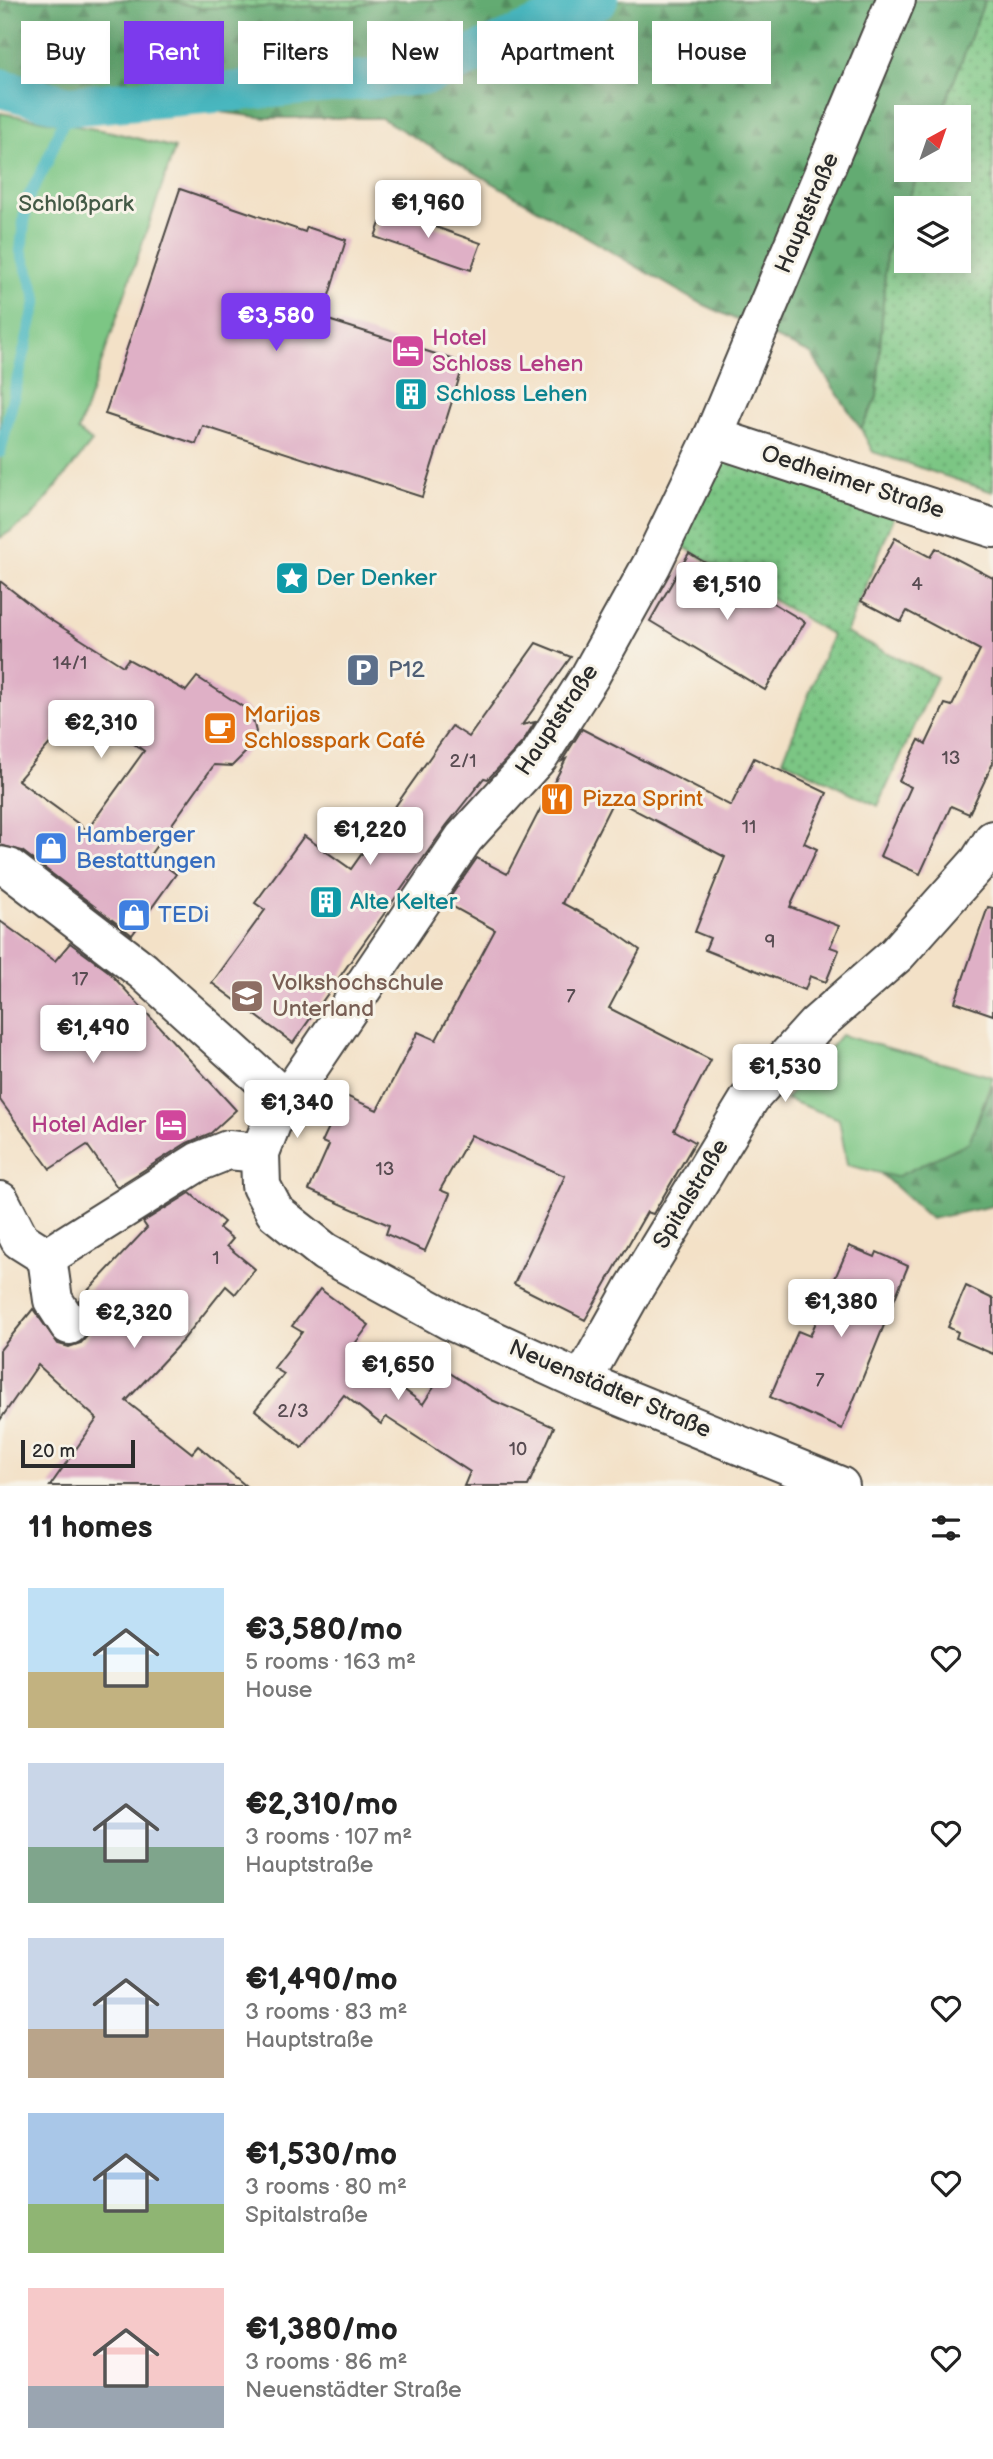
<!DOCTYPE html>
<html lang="en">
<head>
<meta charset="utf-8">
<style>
  :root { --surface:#fff; --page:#f2f2f2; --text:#222; --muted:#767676; --accent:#7c3aed }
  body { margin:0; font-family:"Balsamiq Sans",sans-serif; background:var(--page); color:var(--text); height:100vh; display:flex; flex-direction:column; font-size:26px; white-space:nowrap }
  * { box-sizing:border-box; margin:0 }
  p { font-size:23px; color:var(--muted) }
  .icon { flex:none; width:38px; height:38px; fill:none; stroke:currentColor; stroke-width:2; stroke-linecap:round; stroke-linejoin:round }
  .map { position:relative; height:1486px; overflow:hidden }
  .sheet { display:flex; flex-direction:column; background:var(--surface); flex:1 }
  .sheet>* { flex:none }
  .top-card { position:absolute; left:21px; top:21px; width:952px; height:63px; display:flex; gap:14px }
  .needle { width:46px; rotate:40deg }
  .fabs { position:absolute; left:894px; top:105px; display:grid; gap:14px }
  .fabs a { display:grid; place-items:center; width:77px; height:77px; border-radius:0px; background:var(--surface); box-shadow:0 4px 18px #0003; font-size:35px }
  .scale { position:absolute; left:21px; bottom:18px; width:114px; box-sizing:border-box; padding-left:7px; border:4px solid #2b2b2b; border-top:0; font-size:19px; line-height:24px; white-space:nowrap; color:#2b2b2b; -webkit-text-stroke:5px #f7f3e8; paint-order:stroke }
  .price { position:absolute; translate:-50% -60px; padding:0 16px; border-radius:7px; background:#fff; color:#222; font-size:23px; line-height:46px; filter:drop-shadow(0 2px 4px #0008) }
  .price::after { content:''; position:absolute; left:50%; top:42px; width:21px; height:16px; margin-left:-10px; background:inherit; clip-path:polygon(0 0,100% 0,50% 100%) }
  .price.current { background:var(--accent); color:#fff }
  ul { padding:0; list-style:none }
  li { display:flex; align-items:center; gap:21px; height:175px; padding:0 28px }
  li span { display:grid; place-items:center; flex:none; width:196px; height:140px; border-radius:0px; color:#555 }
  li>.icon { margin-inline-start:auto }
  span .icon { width:84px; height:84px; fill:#fffc; stroke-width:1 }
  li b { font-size:30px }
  h2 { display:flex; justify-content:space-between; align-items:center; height:84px; padding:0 28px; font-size:30px }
  .chip { padding:0 24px; border-radius:0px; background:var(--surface); box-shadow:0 4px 18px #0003; font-size:24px; line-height:63px }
  .chip.current { background:var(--accent); color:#fff }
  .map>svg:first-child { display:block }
  .grass { fill:url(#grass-dots); stroke:#537858; stroke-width:2; fill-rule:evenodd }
  .forest { fill:url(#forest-firs); stroke:#486b4e; stroke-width:2 }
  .park { fill:#7bc684; stroke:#537858; stroke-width:2 }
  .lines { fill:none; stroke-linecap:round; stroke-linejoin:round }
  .stream { stroke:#48b7bf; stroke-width:12 }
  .canal { stroke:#48b7bf; stroke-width:40 }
  .building { fill:#dfb0c6; fill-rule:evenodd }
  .minor-casing { stroke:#494642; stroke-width:42 }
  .major-casing { stroke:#494642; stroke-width:42 }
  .minor { stroke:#fff; stroke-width:38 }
  .major { stroke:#fff; stroke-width:38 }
  .labels { text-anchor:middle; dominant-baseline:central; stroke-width:6; stroke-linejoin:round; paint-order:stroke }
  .number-label { font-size:19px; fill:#584c52 }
  .park-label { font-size:23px; fill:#435a46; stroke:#f7f3e8 }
  .street-label { font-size:23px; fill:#2b2b2b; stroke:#f7f3e8 }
  .hotel-label { font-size:23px; fill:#b23c85; stroke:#f7f3e8; text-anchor:start }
  .culture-label { font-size:23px; fill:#0d838f; stroke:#f7f3e8; text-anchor:start }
  .service-label { font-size:23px; fill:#4e5e75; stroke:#f7f3e8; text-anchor:start }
  .food-label { font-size:23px; fill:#c56008; stroke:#f7f3e8; text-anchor:start }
  .shop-label { font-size:23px; fill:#366cbe; stroke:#f7f3e8; text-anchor:start }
  .education-label { font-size:23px; fill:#785e54; stroke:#f7f3e8; text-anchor:start }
</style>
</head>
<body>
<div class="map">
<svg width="993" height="1486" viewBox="0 0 993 1486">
  <defs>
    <pattern id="grass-dots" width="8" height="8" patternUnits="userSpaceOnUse" patternTransform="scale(1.75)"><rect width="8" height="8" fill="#7bc684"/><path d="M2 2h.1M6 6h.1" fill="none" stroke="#65a16c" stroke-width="1.8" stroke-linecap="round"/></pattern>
    <pattern id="forest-firs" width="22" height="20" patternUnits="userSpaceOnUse" patternTransform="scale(1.75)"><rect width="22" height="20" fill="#64ab72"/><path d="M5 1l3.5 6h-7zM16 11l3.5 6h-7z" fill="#538b5e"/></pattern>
  </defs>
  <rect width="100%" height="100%" fill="#f7f3e8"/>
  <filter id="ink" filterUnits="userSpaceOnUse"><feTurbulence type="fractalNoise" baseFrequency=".0143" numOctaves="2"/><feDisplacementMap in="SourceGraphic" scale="14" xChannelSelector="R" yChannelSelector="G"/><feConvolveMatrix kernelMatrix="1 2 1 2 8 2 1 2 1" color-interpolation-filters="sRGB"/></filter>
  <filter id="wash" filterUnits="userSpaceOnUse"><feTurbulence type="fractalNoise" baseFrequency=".00686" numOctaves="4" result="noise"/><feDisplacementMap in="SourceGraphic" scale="28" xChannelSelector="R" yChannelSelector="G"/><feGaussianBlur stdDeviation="1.57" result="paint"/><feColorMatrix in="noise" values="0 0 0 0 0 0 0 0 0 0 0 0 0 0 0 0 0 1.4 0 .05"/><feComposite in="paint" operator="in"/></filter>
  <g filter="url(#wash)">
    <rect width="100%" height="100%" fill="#f3e1c7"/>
    <!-- grass -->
    <g class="grass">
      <polygon points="168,0 377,0 357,6 201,8"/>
      <path d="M985 0H993V492L873 452 861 429 877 397 886 256 920 170H959V117H940ZM906 208H959V261H906Z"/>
      <polygon points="713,437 902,498 846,633 937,677 878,806 783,760 832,635 667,537"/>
    </g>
    <!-- forest -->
    <g class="forest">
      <polygon points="0,0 168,0 201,8 357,6 377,0 985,0 940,117 906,117 906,170 920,170 886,256 877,397 861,429 811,354 696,301 381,118 266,118 91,95 0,76"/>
      <polygon points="993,1084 993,1206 931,1219 880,1173 896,1177 969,1142"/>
    </g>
    <!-- park -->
    <g class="park">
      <polygon points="0,113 112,132 175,148 78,431 92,442 31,518 0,538"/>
      <polygon points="841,1035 993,1077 969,1142 896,1177 847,1165 839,1119 786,1099"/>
    </g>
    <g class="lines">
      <!-- stream -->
      <polyline class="stream" points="0,452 37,299 21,251 26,202 46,164 69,106"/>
      <!-- canal -->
      <polyline class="canal" points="0,88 69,106 430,74 598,0"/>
    </g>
    <g id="blocks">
      <!-- building -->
      <g class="building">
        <polygon points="180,189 305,232 307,227 346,240 322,318 464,363 422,497 203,426 196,444 105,414"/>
        <polygon points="385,209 481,243 471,270 375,237"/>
        <polygon points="895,538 930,557 936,548 993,578 993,763 969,814 951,806 920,874 880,856 911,787 899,781 919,740 926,744 945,704 952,706 980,650 907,611 901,622 861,601"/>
        <polygon points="689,553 805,622 765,690 650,621"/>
        <path d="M0 581 46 617 123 666 128 659 186 691 197 677 251 712 256 732 247 751 232 766 214 765 150 855 176 874 132 935 22 851 0 845ZM82 707 144 751 87 830 18 780Z"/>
        <polygon points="536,643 571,657 522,725 535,722 522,743 488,779 484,778 446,826 293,1043 212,983 265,910 255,903 304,836 351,869 452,726 469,737"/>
        <polygon points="582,729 731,806 754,758 827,793 804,843 817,849 790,907 839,926 830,947 839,950 826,982 810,976 805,990 705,950 710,938 695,932 725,857 614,799 562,903 609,928 640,950 609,1008 711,1060 674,1130 695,1142 653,1214 647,1212 585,1320 514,1284 565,1176 471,1135 440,1190 450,1194 425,1251 386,1234 389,1225 309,1190 329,1145 322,1142 344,1095 377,1110 418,1032 436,1040 495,930 446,903 477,858 507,874 566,759 562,761"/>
        <polygon points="988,907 993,908 993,1015 955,1002"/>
        <polygon points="0,921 55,961 70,943 108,971 236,1110 211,1133 187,1143 117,1187 87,1145 50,1169 0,1100"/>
        <polygon points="190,1193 224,1222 219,1228 233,1239 227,1246 255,1269 235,1294 226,1286 183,1340 126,1401 192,1453 198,1446 246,1486 50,1486 97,1419 38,1365 0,1420 0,1350 33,1309 58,1344 69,1347 81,1343 89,1334 91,1323 79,1300 147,1228 143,1222"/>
        <polygon points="849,1246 875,1257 877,1252 908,1266 842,1429 770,1397 798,1331 810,1336"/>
        <polygon points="966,1286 993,1299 993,1354 956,1338 958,1332 948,1327"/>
        <polygon points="320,1289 369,1325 351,1349 423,1404 445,1370 492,1400 554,1427 528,1486 464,1486 470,1472 386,1417 381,1424 344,1395 302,1448 255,1410 284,1374 274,1368 302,1332 292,1326"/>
      </g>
    </g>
  </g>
  <g filter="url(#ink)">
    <use href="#blocks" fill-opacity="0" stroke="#494642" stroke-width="2"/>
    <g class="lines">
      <!-- minor casing -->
      <g class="minor-casing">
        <g id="minor">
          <polyline points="713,437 993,528"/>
          <polyline points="0,1201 20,1240 47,1257"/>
          <polyline points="47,1257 198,1162 228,1150 260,1153"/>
          <polyline points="47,1257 53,1300 69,1325"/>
          <polyline points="582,1381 633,1290 750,1098 816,1025 897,954 979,862 993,840"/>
        </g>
      </g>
      <!-- major casing -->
      <g class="major-casing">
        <g id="major">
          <polyline points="0,866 9,868 143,971 287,1101"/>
          <polyline points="840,1486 582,1381 451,1321 325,1252 275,1212 261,1186 260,1153 272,1122 464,838 539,756 590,676 652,564 713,437 896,0"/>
        </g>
      </g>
      <!-- minor -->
      <use href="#minor" class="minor"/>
      <!-- major -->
      <use href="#major" class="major"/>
    </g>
  </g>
  <!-- icons -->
  <defs>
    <g id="hotel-square" transform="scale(1.75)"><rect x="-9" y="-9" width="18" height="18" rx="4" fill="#d1479c" stroke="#f7f3e8"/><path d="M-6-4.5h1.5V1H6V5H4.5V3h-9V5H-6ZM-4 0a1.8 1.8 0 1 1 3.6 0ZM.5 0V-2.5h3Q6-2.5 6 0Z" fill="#fff"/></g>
    <g id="building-square" transform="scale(1.75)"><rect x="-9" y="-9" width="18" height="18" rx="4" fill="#0f9aa8" stroke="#f7f3e8"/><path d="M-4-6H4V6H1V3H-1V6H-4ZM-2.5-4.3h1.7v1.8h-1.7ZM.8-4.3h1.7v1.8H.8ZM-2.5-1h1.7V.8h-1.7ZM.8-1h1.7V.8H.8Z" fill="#fff"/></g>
    <g id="sight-square" transform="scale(1.75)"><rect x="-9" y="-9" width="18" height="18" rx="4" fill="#0f9aa8" stroke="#f7f3e8"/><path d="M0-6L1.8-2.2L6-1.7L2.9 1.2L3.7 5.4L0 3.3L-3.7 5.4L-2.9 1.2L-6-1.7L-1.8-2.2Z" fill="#fff"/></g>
    <g id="parking-square" transform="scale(1.75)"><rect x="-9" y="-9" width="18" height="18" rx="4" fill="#5c6f8a" stroke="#f7f3e8"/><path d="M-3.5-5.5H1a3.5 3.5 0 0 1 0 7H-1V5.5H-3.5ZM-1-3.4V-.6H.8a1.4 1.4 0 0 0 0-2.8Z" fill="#fff"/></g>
    <g id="cafe-square" transform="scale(1.75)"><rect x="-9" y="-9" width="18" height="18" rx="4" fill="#e8710a" stroke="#f7f3e8"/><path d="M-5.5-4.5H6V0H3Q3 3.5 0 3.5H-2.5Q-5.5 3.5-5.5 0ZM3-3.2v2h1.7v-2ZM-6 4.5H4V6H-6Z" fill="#fff"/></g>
    <g id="restaurant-square" transform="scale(1.75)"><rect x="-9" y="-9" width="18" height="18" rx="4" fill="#e8710a" stroke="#f7f3e8"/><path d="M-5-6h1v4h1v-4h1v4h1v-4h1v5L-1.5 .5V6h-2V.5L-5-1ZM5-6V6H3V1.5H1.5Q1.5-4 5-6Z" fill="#fff"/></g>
    <g id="shop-square" transform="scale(1.75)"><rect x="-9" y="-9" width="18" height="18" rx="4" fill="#3f7fe0" stroke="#f7f3e8"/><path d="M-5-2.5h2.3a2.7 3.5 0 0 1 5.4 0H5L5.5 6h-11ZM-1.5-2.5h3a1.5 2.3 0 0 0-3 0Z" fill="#fff"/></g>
    <g id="school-square" transform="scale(1.75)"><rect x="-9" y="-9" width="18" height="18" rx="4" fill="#8d6e63" stroke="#f7f3e8"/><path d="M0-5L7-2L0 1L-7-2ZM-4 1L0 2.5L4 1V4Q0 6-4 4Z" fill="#fff"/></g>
  </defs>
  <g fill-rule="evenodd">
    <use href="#hotel-square" x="408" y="351"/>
    <use href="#building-square" x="411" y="394"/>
    <use href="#sight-square" x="292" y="578"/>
    <use href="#parking-square" x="363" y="670"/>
    <use href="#cafe-square" x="220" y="728"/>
    <use href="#restaurant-square" x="557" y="799"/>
    <use href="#shop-square" x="51" y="848"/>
    <use href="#building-square" x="326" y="902"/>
    <use href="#shop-square" x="134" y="915"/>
    <use href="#school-square" x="247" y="996"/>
    <use href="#hotel-square" x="171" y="1125"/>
  </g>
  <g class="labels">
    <!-- number labels -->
    <g class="number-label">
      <text x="917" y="584">4</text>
      <text x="70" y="663">14/1</text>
      <text x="951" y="758">13</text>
      <text x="463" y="761">2/1</text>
      <text x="749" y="827">11</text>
      <text x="770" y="942">9</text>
      <text x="80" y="979">17</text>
      <text x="571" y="996">7</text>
      <text x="385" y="1169">13</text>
      <text x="216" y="1258">1</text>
      <text x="820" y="1380">7</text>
      <text x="293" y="1411">2/3</text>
      <text x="518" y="1449">10</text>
    </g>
    <!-- park labels -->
    <g class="park-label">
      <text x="76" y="204">Schloßpark</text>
    </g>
    <!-- street labels -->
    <g class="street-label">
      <text transform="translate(807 213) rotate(-67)">Hauptstraße</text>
      <text transform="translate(853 482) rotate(18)">Oedheimer Straße</text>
      <text transform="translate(557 720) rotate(-56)">Hauptstraße</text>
      <text transform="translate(691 1194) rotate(-59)">Spitalstraße</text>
      <text transform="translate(610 1389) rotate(23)">Neuenstädter Straße</text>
    </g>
    <!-- hotel labels -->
    <g class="hotel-label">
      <text x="432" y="338">Hotel<tspan x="432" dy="26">Schloss Lehen</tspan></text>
      <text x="146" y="1125" text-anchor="end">Hotel Adler</text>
    </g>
    <!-- culture labels -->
    <g class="culture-label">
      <text x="436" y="394">Schloss Lehen</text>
      <text x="316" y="578">Der Denker</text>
      <text x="350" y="902">Alte Kelter</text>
    </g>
    <!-- service labels -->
    <g class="service-label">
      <text x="388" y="670">P12</text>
    </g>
    <!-- food labels -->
    <g class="food-label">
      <text x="244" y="715">Marijas<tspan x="244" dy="26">Schlosspark Café</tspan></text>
      <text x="582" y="799">Pizza Sprint</text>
    </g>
    <!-- shop labels -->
    <g class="shop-label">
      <text x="76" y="835">Hamberger<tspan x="76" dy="26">Bestattungen</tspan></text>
      <text x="158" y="915">TEDi</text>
    </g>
    <!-- education labels -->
    <g class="education-label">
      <text x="272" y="983">Volkshochschule<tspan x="272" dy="26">Unterland</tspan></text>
    </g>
  </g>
</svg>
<div class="fabs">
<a><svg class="needle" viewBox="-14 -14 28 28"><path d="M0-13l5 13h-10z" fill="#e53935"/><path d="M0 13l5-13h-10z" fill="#767676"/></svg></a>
<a><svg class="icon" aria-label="layers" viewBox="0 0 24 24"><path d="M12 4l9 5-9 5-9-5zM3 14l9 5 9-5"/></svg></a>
</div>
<div class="scale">20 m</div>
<b class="price" style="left:428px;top:240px">€1,960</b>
<b class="price current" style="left:276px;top:353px">€3,580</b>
<b class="price" style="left:727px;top:622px">€1,510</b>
<b class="price" style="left:101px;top:760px">€2,310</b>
<b class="price" style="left:370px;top:867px">€1,220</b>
<b class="price" style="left:93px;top:1065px">€1,490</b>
<b class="price" style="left:785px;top:1104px">€1,530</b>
<b class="price" style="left:297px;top:1140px">€1,340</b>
<b class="price" style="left:841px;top:1339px">€1,380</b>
<b class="price" style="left:134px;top:1350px">€2,320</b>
<b class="price" style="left:398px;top:1402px">€1,650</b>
<div class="top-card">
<a class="chip">Buy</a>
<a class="chip current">Rent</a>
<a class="chip">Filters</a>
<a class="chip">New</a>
<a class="chip">Apartment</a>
<a class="chip">House</a>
</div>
</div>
<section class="sheet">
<h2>11 homes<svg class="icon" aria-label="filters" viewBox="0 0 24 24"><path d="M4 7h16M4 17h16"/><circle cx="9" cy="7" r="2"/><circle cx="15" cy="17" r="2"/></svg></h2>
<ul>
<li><span style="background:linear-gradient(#bfe0f5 60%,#c2b280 0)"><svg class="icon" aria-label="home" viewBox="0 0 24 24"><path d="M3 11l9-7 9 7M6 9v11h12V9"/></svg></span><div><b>€3,580/mo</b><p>5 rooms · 163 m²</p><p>House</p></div><svg class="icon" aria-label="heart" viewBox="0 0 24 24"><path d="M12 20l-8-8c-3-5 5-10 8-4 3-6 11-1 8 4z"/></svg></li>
<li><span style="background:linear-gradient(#c9d6e8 60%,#7fa58c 0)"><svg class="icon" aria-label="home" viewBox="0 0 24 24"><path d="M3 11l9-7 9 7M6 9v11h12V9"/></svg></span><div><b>€2,310/mo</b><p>3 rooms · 107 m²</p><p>Hauptstraße</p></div><svg class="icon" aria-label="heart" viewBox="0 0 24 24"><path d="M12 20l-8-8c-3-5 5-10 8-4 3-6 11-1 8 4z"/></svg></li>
<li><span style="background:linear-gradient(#c9d6e8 65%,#b9a48a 0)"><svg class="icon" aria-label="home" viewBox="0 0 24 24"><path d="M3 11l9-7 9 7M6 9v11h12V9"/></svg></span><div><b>€1,490/mo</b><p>3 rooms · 83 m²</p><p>Hauptstraße</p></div><svg class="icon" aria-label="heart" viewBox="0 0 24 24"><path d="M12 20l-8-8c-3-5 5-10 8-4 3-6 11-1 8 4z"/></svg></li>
<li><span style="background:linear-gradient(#a9c7e8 65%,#8fb573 0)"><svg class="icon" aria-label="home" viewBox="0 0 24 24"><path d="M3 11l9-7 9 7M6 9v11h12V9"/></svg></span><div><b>€1,530/mo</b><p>3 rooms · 80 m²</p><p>Spitalstraße</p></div><svg class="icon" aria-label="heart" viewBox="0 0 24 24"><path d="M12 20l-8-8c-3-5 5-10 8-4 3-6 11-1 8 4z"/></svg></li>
<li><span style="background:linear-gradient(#f6c9c9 70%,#9aa5b1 0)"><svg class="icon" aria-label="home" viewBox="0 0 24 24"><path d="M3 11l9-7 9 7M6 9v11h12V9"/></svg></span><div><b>€1,380/mo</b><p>3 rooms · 86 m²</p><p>Neuenstädter Straße</p></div><svg class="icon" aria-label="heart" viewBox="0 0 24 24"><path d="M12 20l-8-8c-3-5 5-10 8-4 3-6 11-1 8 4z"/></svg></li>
</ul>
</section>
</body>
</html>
